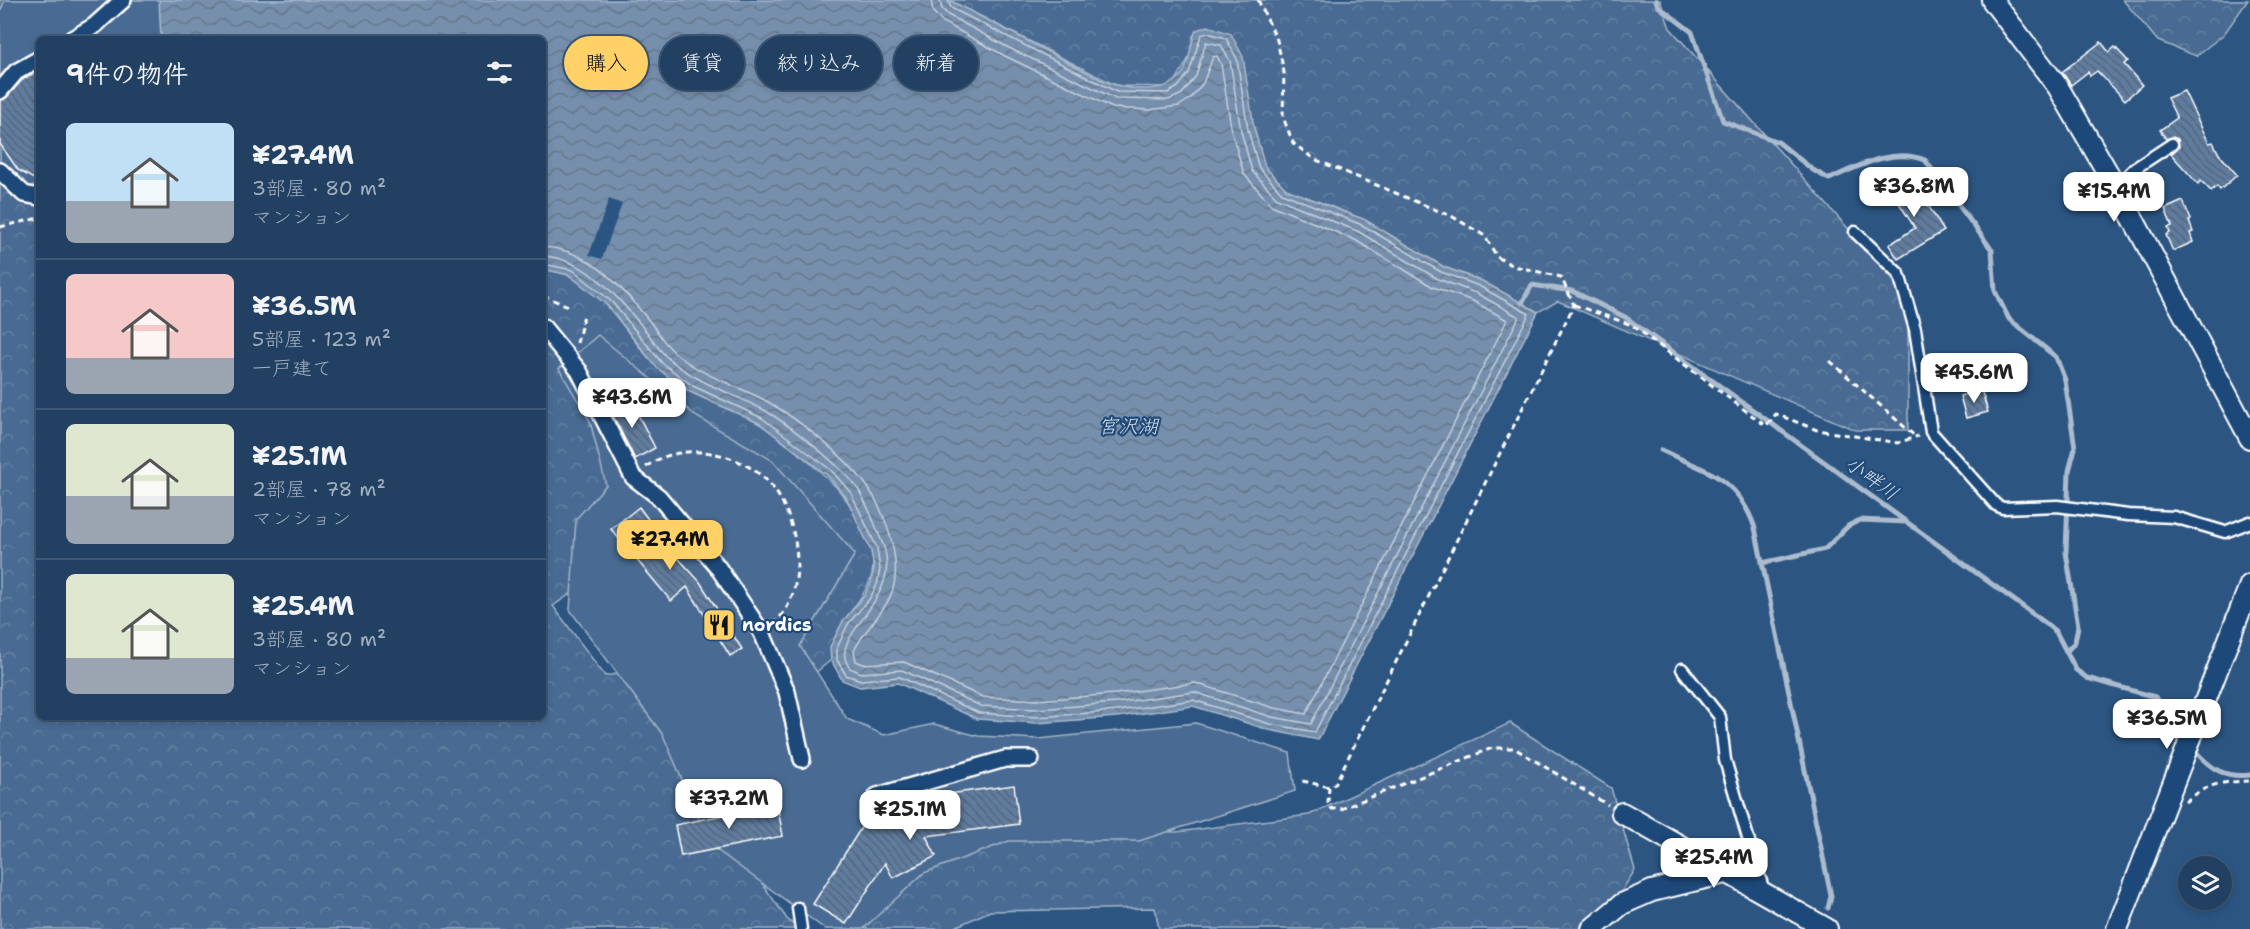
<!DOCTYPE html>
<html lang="ja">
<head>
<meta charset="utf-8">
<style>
  :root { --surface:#214062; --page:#294768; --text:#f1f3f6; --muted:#a2afbe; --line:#3e5977; --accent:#ffd166 }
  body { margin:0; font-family:"Shantell Sans","Klee One",sans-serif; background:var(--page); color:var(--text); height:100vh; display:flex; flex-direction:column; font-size:22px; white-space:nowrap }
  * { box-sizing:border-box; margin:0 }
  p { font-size:20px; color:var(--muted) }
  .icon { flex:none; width:33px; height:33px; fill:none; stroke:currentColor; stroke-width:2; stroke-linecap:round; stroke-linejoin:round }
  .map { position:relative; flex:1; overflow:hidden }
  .drawer { position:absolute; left:36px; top:36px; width:510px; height:684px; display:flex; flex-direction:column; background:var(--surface); border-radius:9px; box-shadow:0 3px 9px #0003,0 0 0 2px var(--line) }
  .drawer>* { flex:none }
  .hud { position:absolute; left:564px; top:36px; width:570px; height:54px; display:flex; gap:12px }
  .buttons { position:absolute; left:2178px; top:856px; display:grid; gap:12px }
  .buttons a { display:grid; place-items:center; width:54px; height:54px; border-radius:50%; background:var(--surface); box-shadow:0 3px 9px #0003,0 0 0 2px var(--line); font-size:30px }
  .price { position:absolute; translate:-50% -51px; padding:0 14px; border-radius:12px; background:#fff; color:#222; font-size:20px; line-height:39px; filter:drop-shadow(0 2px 3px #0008) }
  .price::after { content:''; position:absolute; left:50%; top:36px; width:18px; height:14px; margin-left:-9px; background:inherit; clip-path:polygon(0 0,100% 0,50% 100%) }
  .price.on { background:var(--accent); color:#111 }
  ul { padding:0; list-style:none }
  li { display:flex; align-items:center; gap:18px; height:150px; padding:0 30px }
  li+li { border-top:2px solid var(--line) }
  li span { display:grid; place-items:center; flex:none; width:168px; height:120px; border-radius:9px; color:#555 }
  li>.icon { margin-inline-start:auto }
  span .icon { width:72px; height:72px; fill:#fffc; stroke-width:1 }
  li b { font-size:26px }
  h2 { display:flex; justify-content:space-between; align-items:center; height:72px; padding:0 30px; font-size:26px }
  .chip { padding:0 21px; border-radius:27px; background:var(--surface); box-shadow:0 3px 9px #0003,0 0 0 2px var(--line); font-size:21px; line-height:54px }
  .chip.on { background:var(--accent); color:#111 }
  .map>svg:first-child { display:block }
  .forest { fill:url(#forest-crowns); stroke:#a4b5c8; stroke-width:1.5 }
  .park { fill:#486b92; stroke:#a4b5c8; stroke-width:1.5 }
  .water { fill:url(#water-waves); stroke:#acbcce; stroke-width:1.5 }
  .pier { fill:#2c5582 }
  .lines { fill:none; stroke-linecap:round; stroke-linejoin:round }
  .shore { stroke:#c7d2de; stroke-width:1.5 }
  .stream { stroke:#acbcce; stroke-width:5 }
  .building { fill:url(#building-back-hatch); stroke:#fff; stroke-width:1.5 }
  .service-casing { stroke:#fff; stroke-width:15 }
  .pedestrian-casing { stroke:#fff; stroke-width:20 }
  .minor-casing { stroke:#fff; stroke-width:24 }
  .path { stroke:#fff; stroke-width:3; stroke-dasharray:6 4.5; stroke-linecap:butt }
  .service { stroke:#1f4a7a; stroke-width:10 }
  .pedestrian { stroke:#1f4a7a; stroke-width:15 }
  .minor { stroke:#1f4a7a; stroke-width:20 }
  .labels { text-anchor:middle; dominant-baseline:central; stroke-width:4.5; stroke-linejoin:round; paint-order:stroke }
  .poi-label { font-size:18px; font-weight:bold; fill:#fff; stroke:#1f4a7a; text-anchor:start }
  .water-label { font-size:20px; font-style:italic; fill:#d5dde6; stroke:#1f4a7a }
</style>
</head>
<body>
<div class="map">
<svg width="2250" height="929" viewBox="0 0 2250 929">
  <defs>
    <pattern id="forest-crowns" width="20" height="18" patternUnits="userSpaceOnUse" patternTransform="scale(1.5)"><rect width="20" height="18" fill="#486b92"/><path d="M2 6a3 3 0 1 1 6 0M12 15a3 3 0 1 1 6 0" fill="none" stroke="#6381a2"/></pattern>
    <pattern id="water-waves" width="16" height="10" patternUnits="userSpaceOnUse" patternTransform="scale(1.5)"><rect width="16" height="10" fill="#748fad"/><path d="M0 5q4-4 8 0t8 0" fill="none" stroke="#66788b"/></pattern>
    <pattern id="building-back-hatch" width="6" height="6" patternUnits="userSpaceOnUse" patternTransform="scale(1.5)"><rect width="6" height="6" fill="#5e7c9f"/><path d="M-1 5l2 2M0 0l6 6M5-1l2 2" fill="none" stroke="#56667a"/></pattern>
  </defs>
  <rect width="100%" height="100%" fill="#2c5582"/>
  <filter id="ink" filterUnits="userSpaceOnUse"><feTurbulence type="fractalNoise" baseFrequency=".0167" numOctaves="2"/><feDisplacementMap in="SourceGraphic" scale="12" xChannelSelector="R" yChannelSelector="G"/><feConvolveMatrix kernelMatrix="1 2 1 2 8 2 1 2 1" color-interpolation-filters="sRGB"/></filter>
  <g filter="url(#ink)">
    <!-- forest -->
    <g class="forest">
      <path d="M0 0H159L39 39V717H543V269C551 271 562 272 570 276 609 296 627 337 657 367 684 394 723 405 756 422 768 428 778 438 789 446 828 476 857 501 871 551 884 596 828 617 831 660L797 688 613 481 614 564 553 606 605 676 648 669 736 846 787 919 799 929H0Z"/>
      <polygon points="949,0 1660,0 1670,28 1908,296 1908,430 1855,430 1558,301 1538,312 1482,281 1444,267 1365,220 1286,189 1265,167 1254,128 1193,36 1190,56 1175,82 1168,87 1117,86"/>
      <polygon points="2123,0 2248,0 2224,34 2196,56 2158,41"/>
      <polygon points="1510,723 1611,788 1635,870 1598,929 1159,929 1155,908 990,911 951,929 843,929 946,845 1083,829 1177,832 1309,815"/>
    </g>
    <!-- park -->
    <g class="park">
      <polygon points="5,0 416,0 392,39 39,39 39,192 0,185 0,12"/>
      <polygon points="598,335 697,417 772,460 855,554 800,646 847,719 884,735 934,724 978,736 1038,739 1196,723 1290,753 1295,791 1139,841 1009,841 924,873 863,929 825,929 710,845 663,735 570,610 576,519 606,485 590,421 559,369"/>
    </g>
    <!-- water -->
    <path class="water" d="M159 0H949L1102 80C1126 90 1169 97 1184 71 1191 58 1190 43 1196 30L1208 26 1231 34 1243 57 1254 128 1265 167 1286 189 1365 220 1444 267 1482 281 1538 312 1318 740 1269 730 1193 706 1117 717 1037 723 977 719 898 683 860 687 842 680 831 660 830 647 843 621 865 595 871 583 874 568 871 551 846 497 827 475 759 423 690 392 657 368 608 306 569 275 543 269V39H161Z"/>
    <!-- pier -->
    <polygon class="pier" points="609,199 622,204 602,259 589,255"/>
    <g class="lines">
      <!-- shore -->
      <g class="shore">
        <path d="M543 247C591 249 623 289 651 323 658 333 665 344 674 352 702 377 738 385 770 403 799 420 844 456 864 482 884 508 902 558 893 589 886 612 864 629 854 651L856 661 863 664 904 662 983 697 1037 700 1115 694 1195 683 1274 708 1306 714 1507 320 1473 301 1433 287 1355 240 1271 205 1244 174 1232 133 1221 64 1217 56 1213 57 1203 83 1191 98 1179 106 1149 110 1113 108 1005 56 943 22 933 12 931 0"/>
        <path d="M543 256C588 259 619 298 646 331 653 340 660 352 669 359 697 383 732 393 764 410 787 423 843 467 858 489 868 505 875 525 882 542 907 601 823 636 850 668L862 673 902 670 981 706 1037 709 1116 703 1194 692 1272 717 1311 724 1519 317 1476 293 1438 279 1359 232 1277 198 1252 171 1241 131 1230 61 1221 45 1206 42 1196 76 1182 94 1169 100 1116 99 1009 48 948 15 942 9 940 0"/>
        <polyline points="543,264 573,270 612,302 662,363 693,386 762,418 831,470 851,493 877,548 880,569 877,585 870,598 848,624 837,648 837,660 846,675 861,680 900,677 979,713 1037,717 1117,711 1193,700 1270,724 1315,732 1529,314 1479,286 1441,272 1362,225 1282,193 1259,168 1248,130 1237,59 1226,38 1208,33 1201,35 1189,73 1178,87 1168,93 1117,92 951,8 948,0"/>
      </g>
      <!-- stream -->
      <g class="stream">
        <path d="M1656 0 1658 6 1692 32 1723 121 1778 142 1813 170 1829 179C1859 166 1893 147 1925 160L1992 250 1995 291 2009 319 2056 357 2065 380 2075 448 2069 471 2066 552 2078 626 2075 642 2066 652"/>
        <polyline points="1522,303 1532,285 1572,291 1625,317 2044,622 2056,632 2076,670 2087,678 2155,697 2182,735"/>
        <path d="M1661 450C1707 472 1737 476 1755 528L1831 896 1828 908"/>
        <polyline points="1762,563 1825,549 1848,526 1860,520 1906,522"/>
        <path d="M2194 750C2211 769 2224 778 2250 775"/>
      </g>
    </g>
    <!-- building -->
    <g class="building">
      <polygon points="2101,42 2109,52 2115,47 2128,61 2124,64 2142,85 2125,100 2097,71 2090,76 2088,72 2071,85 2062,72"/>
      <polygon points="39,70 39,182 18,170 0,144 0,101 7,97 22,80"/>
      <polygon points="2184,91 2209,143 2213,142 2219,154 2237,175 2220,190 2217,186 2211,191 2201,181 2198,184 2171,154 2179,147 2178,139 2172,137 2166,139 2160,130 2177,118 2167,98"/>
      <polygon points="1910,176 1944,231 1898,259 1889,245 1915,228 1890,189"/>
      <polygon points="2183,201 2191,220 2189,221 2193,232 2190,233 2193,242 2173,251 2166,235 2170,233 2168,228 2172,226 2165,209"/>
      <polygon points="1981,389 1988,412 1966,418 1960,396"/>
      <polygon points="630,399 655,448 635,459 610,410"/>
      <polygon points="639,507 670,549 700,582 742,649 730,656 687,587 671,601 611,529"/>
      <polygon points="1014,785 1019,824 926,836 936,856 893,878 885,863 846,924 813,904 871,812 883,819 891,807 906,804 905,800"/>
      <polygon points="777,804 783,836 681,856 675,825"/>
    </g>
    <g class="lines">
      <!-- service casing -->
      <g class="service-casing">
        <g id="service">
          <polyline points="2116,187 2134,169 2172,144"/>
          <polyline points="1855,232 1899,274 1915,329 1931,432 1996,505 2003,508 2057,506 2128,515 2174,517 2225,532 2250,522"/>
          <polyline points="1682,669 1720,717 1725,760 1764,892"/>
          <polyline points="798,908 801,929"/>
        </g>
      </g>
      <!-- pedestrian casing -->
      <g class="pedestrian-casing">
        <g id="pedestrian">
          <polyline points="72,39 94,26 123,0"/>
          <polyline points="0,91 16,72 39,59"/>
          <polyline points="0,171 24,194 39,197"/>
          <polyline points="543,327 579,371 633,477 659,497 717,566 762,633 787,692 802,759"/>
          <polyline points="877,796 1005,759 1031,759"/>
        </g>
      </g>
      <!-- minor casing -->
      <g class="minor-casing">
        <g id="minor">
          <polyline points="1992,0 2058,87 2116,187 2250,438"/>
          <polyline points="1622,813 1827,929"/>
          <polyline points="1592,929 1622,904 1652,891 1725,873"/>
          <polyline points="2117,929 2250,585"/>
        </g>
      </g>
      <!-- path -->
      <g class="path">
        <polyline points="1258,0 1277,40 1284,72 1283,117 1293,143 1314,159 1453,217 1485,236 1497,257 1514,266 1561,277 1574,305 1335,784 1329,787 1298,780"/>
        <polyline points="0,227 39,218"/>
        <polyline points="543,296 571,307"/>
        <polyline points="1574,305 1632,325 1766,426 1776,414 1817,430 1898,443 1918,436"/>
        <polyline points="577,343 584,315"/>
        <polyline points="1830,361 1916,437"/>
        <path d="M646 467C681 440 740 451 769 483 799 516 811 592 774 623"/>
        <polyline points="1329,787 1328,803 1332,809 1341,809 1492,748 1514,748 1608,805"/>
        <path d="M2185 802C2209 783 2220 782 2250 781"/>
      </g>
      <!-- service -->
      <use href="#service" class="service"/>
      <!-- pedestrian -->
      <use href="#pedestrian" class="pedestrian"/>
      <!-- minor -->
      <use href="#minor" class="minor"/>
    </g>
  </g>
  <!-- icons -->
  <defs>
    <g id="restaurant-square" transform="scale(1.725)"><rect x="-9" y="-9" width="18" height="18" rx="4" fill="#ffd166" stroke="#1f4a7a"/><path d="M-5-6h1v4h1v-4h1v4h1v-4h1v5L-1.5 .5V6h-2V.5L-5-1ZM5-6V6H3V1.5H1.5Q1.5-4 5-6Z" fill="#111"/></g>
  </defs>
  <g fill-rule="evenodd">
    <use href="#restaurant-square" x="719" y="625"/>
  </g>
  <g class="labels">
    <!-- poi labels -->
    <g class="poi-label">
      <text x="742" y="625">nordics</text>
    </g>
    <!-- water labels -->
    <g class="water-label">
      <text x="1128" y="426">宮沢湖</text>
      <text transform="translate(1872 478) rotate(36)">小畔川</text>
    </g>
  </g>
</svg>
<div class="buttons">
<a><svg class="icon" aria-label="layers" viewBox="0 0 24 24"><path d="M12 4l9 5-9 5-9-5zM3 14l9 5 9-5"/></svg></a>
</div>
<b class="price" style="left:1914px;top:218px">¥36.8M</b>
<b class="price" style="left:2114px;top:223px">¥15.4M</b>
<b class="price" style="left:1974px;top:404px">¥45.6M</b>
<b class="price" style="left:632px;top:429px">¥43.6M</b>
<b class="price on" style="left:670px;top:571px">¥27.4M</b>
<b class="price" style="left:2167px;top:750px">¥36.5M</b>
<b class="price" style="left:729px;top:830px">¥37.2M</b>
<b class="price" style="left:910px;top:841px">¥25.1M</b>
<b class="price" style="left:1714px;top:889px">¥25.4M</b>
<div class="hud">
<a class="chip on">購入</a>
<a class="chip">賃貸</a>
<a class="chip">絞り込み</a>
<a class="chip">新着</a>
</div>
<section class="drawer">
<h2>9件の物件<svg class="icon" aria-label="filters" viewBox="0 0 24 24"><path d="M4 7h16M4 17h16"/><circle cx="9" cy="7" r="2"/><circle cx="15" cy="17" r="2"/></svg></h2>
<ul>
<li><span style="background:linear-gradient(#bfe0f5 65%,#9aa5b1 0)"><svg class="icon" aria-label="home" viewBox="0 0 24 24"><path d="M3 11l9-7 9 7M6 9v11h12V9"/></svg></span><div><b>¥27.4M</b><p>3部屋 · 80 m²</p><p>マンション</p></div></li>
<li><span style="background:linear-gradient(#f6c9c9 70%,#9aa5b1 0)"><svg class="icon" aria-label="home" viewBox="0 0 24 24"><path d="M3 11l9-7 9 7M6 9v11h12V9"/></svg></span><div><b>¥36.5M</b><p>5部屋 · 123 m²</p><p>一戸建て</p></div></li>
<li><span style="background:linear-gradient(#dfe7d0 60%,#9aa5b1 0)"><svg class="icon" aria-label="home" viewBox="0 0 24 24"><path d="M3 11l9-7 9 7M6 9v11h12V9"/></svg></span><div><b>¥25.1M</b><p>2部屋 · 78 m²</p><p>マンション</p></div></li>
<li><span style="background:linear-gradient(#dfe7d0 70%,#9aa5b1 0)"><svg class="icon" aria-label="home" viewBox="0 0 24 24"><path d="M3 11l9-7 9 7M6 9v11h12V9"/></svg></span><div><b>¥25.4M</b><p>3部屋 · 80 m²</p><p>マンション</p></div></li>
</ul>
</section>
</div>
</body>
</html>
